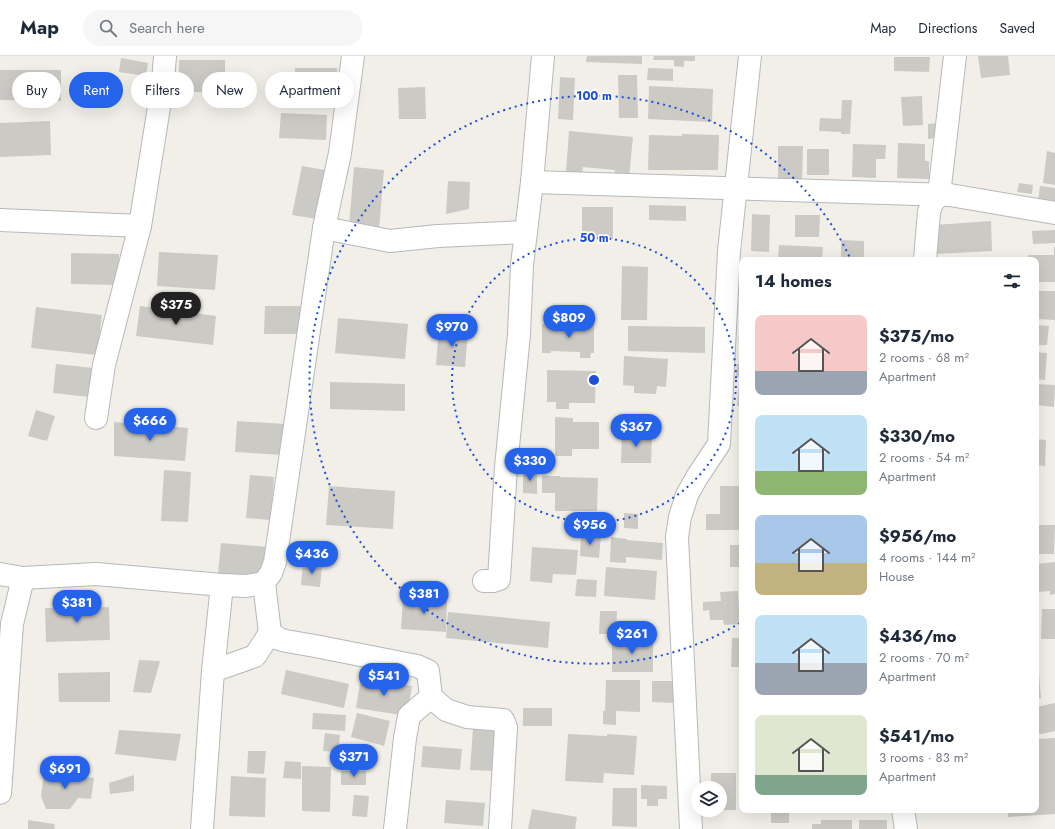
<!DOCTYPE html>
<html lang="en">
<head>
<meta charset="utf-8">
<style>
  :root { --surface:#fff; --page:#f6f6f7; --text:#1f2937; --muted:#747a83; --line:#e0e1e3; --accent:#2563eb }
  body { margin:0; font-family:Jost,sans-serif; background:var(--page); color:var(--text); height:100vh; display:flex; flex-direction:column; font-size:15px; white-space:nowrap }
  * { box-sizing:border-box; margin:0 }
  p { font-size:13px; color:var(--muted) }
  .icon { flex:none; width:22px; height:22px; fill:none; stroke:currentColor; stroke-width:2; stroke-linecap:round; stroke-linejoin:round }
  .map { position:relative; flex:1; overflow:hidden }
  .details { position:absolute; left:739px; top:201px; width:300px; height:556px; display:flex; flex-direction:column; background:var(--surface); border-radius:8px; box-shadow:0 4px 16px #0002 }
  .details>* { flex:none }
  .guide { position:absolute; left:12px; top:16px; width:380px; height:36px; display:flex; gap:8px }
  .tools { position:absolute; left:691px; top:725px; display:grid; gap:8px }
  .tools a { display:grid; place-items:center; width:36px; height:36px; border-radius:50%; background:var(--surface); box-shadow:0 4px 16px #0002; font-size:20px }
  .price { position:absolute; translate:-50% -34px; padding:0 9px; border-radius:14px; background:var(--accent); color:#fff; font-size:13px; line-height:26px; filter:drop-shadow(0 1px 2px #0008) }
  .price::after { content:''; position:absolute; left:50%; top:24px; width:12px; height:9px; margin-left:-6px; background:inherit; clip-path:polygon(0 0,100% 0,50% 100%) }
  .price.selected { background:#222; color:#fff }
  ul { padding:0; list-style:none }
  li { display:flex; align-items:center; gap:12px; height:100px; padding:0 16px }
  li span { display:grid; place-items:center; flex:none; width:112px; height:80px; border-radius:8px; color:#555 }
  li>.icon { margin-inline-start:auto }
  span .icon { width:48px; height:48px; fill:#fffc; stroke-width:1 }
  li b { font-size:17px }
  h2 { display:flex; justify-content:space-between; align-items:center; height:48px; padding:0 16px; font-size:17px }
  .tag { padding:0 14px; border-radius:18px; background:var(--surface); box-shadow:0 4px 16px #0002; font-size:14px; line-height:36px }
  .tag.selected { background:var(--accent); color:#fff }
  header { display:flex; align-items:center; gap:24px; box-sizing:border-box; height:56px; padding:0 20px; background:var(--surface); border-bottom:1px solid var(--line) }
  header strong { font-size:19px }
  nav { display:flex; gap:22px; margin-inline-start:auto; font-size:14px }
  .search { width:280px; height:36px; background:var(--page); display:flex; align-items:center; gap:10px; box-sizing:border-box; padding:0 14px; border-radius:22px; color:var(--muted); font-size:15px }
  .map>svg:first-child { display:block }
  .building { fill:#cccac5 }
  .lines { fill:none; stroke-linecap:round; stroke-linejoin:round }
  .minor-casing { stroke:#b5b8bc; stroke-width:24 }
  .minor { stroke:#fff; stroke-width:22 }
  .ring { fill:none; stroke:#1d4ed8; stroke-width:2; stroke-dasharray:2 4 }
  .centre { fill:#1d4ed8; stroke:#fff; stroke-width:2 }
  .ring-label { font-size:12px; text-anchor:middle; font-weight:bold; fill:#1d4ed8; stroke:#fff; stroke-width:3.5; stroke-linejoin:round; paint-order:stroke }
</style>
</head>
<body>
<header>
<strong>Map</strong>
<div class="search"><svg class="icon" aria-label="search" viewBox="0 0 24 24"><circle cx="10" cy="10" r="6"/><path d="M15 15l6 6"/></svg>Search here</div>
<nav><a>Map</a><a>Directions</a><a>Saved</a></nav>
</header>
<div class="map">
<svg width="1055" height="773" viewBox="0 0 1055 773">
  <rect width="100%" height="100%" fill="#f1efe8"/>
  <!-- building -->
  <g class="building">
    <polygon points="587,0 642,0 642,8 586,6"/>
    <polygon points="654,0 695,0 695,5 684,5 684,11 674,10 674,4 653,4"/>
    <polygon points="978,0 1008,0 1010,19 981,22"/>
    <polygon points="894,1 930,1 929,16 894,15"/>
    <polygon points="121,2 148,7 146,20 119,16"/>
    <rect x="179" y="4" width="46" height="32"/>
    <polygon points="295,12 337,12 337,45 295,46"/>
    <polygon points="648,12 673,13 673,25 647,24"/>
    <polygon points="0,14 61,14 61,45 0,44"/>
    <polygon points="618,19 637,19 638,62 619,62"/>
    <polygon points="560,21 575,22 573,64 558,63"/>
    <polygon points="649,30 713,33 712,66 648,63"/>
    <polygon points="425,31 426,63 399,63 398,32"/>
    <polygon points="922,40 923,69 903,70 901,41"/>
    <polygon points="842,44 852,44 850,78 841,78 841,76 819,75 820,62 841,63"/>
    <polygon points="281,57 327,59 326,84 279,82"/>
    <polygon points="50,65 51,99 0,101 0,67"/>
    <polygon points="939,67 940,82 928,83 928,68"/>
    <polygon points="569,75 633,81 629,122 614,121 615,114 583,111 582,117 566,116"/>
    <polygon points="682,78 719,79 718,114 648,114 649,79 682,80"/>
    <polygon points="898,87 925,88 925,105 929,105 929,123 897,122"/>
    <polygon points="853,88 886,89 885,103 876,103 876,122 852,121"/>
    <polygon points="778,90 803,90 802,125 778,124"/>
    <rect x="807" y="93" width="22" height="26"/>
    <polygon points="1047,95 1055,97 1055,129 1043,127"/>
    <polygon points="302,110 331,115 323,164 292,159"/>
    <polygon points="354,111 384,114 379,173 349,170"/>
    <polygon points="448,125 470,126 469,153 446,158"/>
    <polygon points="1019,127 1033,129 1032,138 1017,136"/>
    <polygon points="1040,130 1055,132 1055,147 1038,145"/>
    <polygon points="649,149 686,150 686,165 649,164"/>
    <rect x="582" y="151" width="31" height="32"/>
    <polygon points="752,158 770,159 769,196 751,195"/>
    <polygon points="795,159 820,159 819,181 795,181"/>
    <polygon points="991,165 992,195 936,198 934,169"/>
    <polygon points="1055,174 1055,187 1033,188 1032,175"/>
    <polygon points="841,184 864,185 864,204 841,204"/>
    <polygon points="779,189 823,191 822,204 778,204"/>
    <polygon points="1054,191 1055,191 1055,226 1036,226 1036,204 1028,204 1028,199 1054,199"/>
    <polygon points="159,196 218,199 215,234 157,230"/>
    <polygon points="71,197 119,198 119,229 71,228"/>
    <polygon points="622,210 648,211 647,264 621,264"/>
    <polygon points="1038,235 1055,235 1055,264 1037,263"/>
    <polygon points="140,250 216,260 213,289 136,280"/>
    <polygon points="265,250 300,250 300,278 264,278"/>
    <polygon points="36,251 102,259 97,299 31,292"/>
    <polygon points="338,262 408,268 405,303 335,297"/>
    <polygon points="542,268 594,269 594,297 591,297 590,302 580,302 580,296 551,295 551,297 542,297"/>
    <polygon points="1036,269 1049,270 1047,289 1036,289"/>
    <polygon points="628,270 705,271 705,297 628,295"/>
    <polygon points="439,272 468,275 465,311 436,309"/>
    <polygon points="1036,296 1047,297 1045,324 1036,323"/>
    <polygon points="624,300 668,303 666,331 657,330 656,338 634,337 634,330 623,329"/>
    <polygon points="56,308 93,312 90,341 53,337"/>
    <polygon points="737,308 742,308 742,321 736,321"/>
    <polygon points="547,314 596,315 595,347 569,347 569,353 556,353 556,346 547,346"/>
    <polygon points="330,326 405,328 405,355 330,353"/>
    <polygon points="739,326 742,327 742,350 737,350"/>
    <polygon points="1036,328 1055,329 1054,351 1036,349"/>
    <polygon points="36,354 55,360 47,385 28,380"/>
    <polygon points="1036,356 1039,356 1037,378 1036,378"/>
    <polygon points="555,361 573,362 573,366 599,366 599,393 572,393 572,400 555,400"/>
    <polygon points="237,365 285,368 282,399 235,396"/>
    <polygon points="114,366 188,372 185,405 114,400"/>
    <polygon points="622,375 637,376 636,380 652,380 651,407 621,407"/>
    <polygon points="1036,383 1046,384 1045,410 1036,409"/>
    <polygon points="164,414 191,416 188,466 161,465"/>
    <polygon points="523,415 537,415 537,438 523,437"/>
    <polygon points="250,419 274,421 271,464 246,462"/>
    <polygon points="542,420 560,420 560,421 598,422 597,455 555,455 555,437 542,437"/>
    <polygon points="329,430 395,435 393,473 326,469"/>
    <polygon points="720,430 742,430 742,474 706,474 706,458 720,458"/>
    <polygon points="624,457 638,458 638,473 624,472"/>
    <polygon points="1036,469 1055,469 1054,498 1036,498"/>
    <polygon points="581,479 601,480 599,502 580,500"/>
    <polygon points="611,481 627,483 627,484 663,487 662,504 626,501 626,507 610,506"/>
    <polygon points="221,487 267,491 264,522 218,518"/>
    <rect x="730" y="489" width="12" height="22"/>
    <polygon points="532,491 578,494 576,519 553,518 552,527 530,525"/>
    <polygon points="1055,506 1055,538 1050,539 1050,535 1036,536 1036,508"/>
    <polygon points="303,507 322,509 320,531 301,529"/>
    <polygon points="606,511 657,515 655,544 604,540"/>
    <polygon points="577,523 597,524 596,541 575,540"/>
    <polygon points="738,535 740,568 724,569 723,564 710,564 709,554 703,555 703,546 721,545 720,536"/>
    <polygon points="403,542 447,545 446,576 401,573"/>
    <polygon points="109,551 110,584 46,586 45,552"/>
    <polygon points="1042,553 1055,553 1055,583 1041,583"/>
    <polygon points="600,555 617,555 616,578 599,578"/>
    <polygon points="448,556 550,566 548,592 446,582"/>
    <rect x="612" y="582" width="41" height="34"/>
    <polygon points="732,582 742,582 742,611 731,611"/>
    <polygon points="139,604 160,605 151,637 133,636"/>
    <polygon points="286,614 349,628 344,652 281,638"/>
    <polygon points="110,616 110,646 59,646 58,617"/>
    <polygon points="1036,619 1039,619 1041,642 1036,642"/>
    <polygon points="361,621 412,630 407,660 356,652"/>
    <polygon points="606,624 640,624 640,656 616,655 616,669 603,668 603,655 605,655"/>
    <polygon points="652,625 678,625 677,647 652,646"/>
    <polygon points="1055,647 1055,675 1036,679 1036,651"/>
    <rect x="523" y="652" width="29" height="18"/>
    <polygon points="313,657 346,659 345,675 312,673"/>
    <polygon points="357,657 390,665 384,690 351,681"/>
    <polygon points="473,673 498,675 496,715 470,714"/>
    <polygon points="119,674 181,678 176,705 115,698"/>
    <polygon points="325,677 340,679 338,696 323,695"/>
    <polygon points="568,678 607,680 607,678 637,680 634,719 604,717 603,727 565,725"/>
    <polygon points="1055,682 1055,758 1008,761 1008,754 1036,754 1036,683"/>
    <polygon points="343,689 370,691 369,706 341,706"/>
    <polygon points="423,690 462,693 460,714 421,711"/>
    <polygon points="248,695 266,695 264,718 247,717"/>
    <polygon points="285,705 301,706 301,723 283,722"/>
    <polygon points="302,710 331,711 330,756 302,755"/>
    <rect x="341" y="715" width="25" height="14"/>
    <polygon points="44,717 94,722 91,743 78,742 70,753 46,753 41,740"/>
    <polygon points="711,717 736,717 736,754 720,754 720,732 711,732"/>
    <polygon points="134,719 134,735 110,738 109,727"/>
    <polygon points="231,720 266,722 265,761 229,760"/>
    <polygon points="641,729 667,730 667,743 658,743 658,750 647,750 647,743 641,743"/>
    <polygon points="613,732 637,732 637,771 612,770"/>
    <polygon points="354,739 369,740 367,761 352,760"/>
    <polygon points="446,744 485,747 483,770 444,767"/>
    <polygon points="532,753 577,761 575,773 528,773"/>
    <rect x="771" y="754" width="18" height="13"/>
    <polygon points="28,764 54,768 55,773 28,773"/>
    <polygon points="821,764 852,764 852,773 812,773 812,768 821,768"/>
    <rect x="859" y="764" width="28" height="9"/>
  </g>
  <g class="lines">
    <!-- minor casing -->
    <g class="minor-casing">
      <g id="minor">
        <polyline points="353,0 340,97 324,172 275,506 271,517 264,527 270,577 279,583 286,585 315,590 417,610 428,615 431,641 446,654 467,661 503,664 506,671 500,773"/>
        <polyline points="532,126 950,139 1055,157"/>
        <polyline points="0,164 140,170 163,26 165,0"/>
        <polyline points="324,172 390,185 438,180 526,176"/>
        <polyline points="925,204 929,156 932,147 939,139 955,0"/>
        <polyline points="96,362 104,309 140,170"/>
        <polyline points="0,518 23,522 96,518 222,529 246,530 264,527"/>
        <polyline points="484,525 493,525 499,523 506,411 519,278 522,209 532,126 543,0"/>
        <polyline points="213,615 222,529"/>
        <polyline points="0,737 12,568 23,522"/>
        <polyline points="903,754 906,773"/>
        <polyline points="202,773 213,615 255,600 270,577"/>
        <polyline points="395,773 405,682 409,660 431,641"/>
        <polyline points="691,773 677,481 680,461 687,439 697,421 719,388 729,195 750,0"/>
      </g>
    </g>
    <!-- minor -->
    <use href="#minor" class="minor"/>
  </g>
  <!-- distance rings -->
  <g class="ring">
    <circle cx="594" cy="324" r="142"/>
    <path d="M740 567A284 284 0 1 1 851 204"/>
  </g>
  <circle cx="594" cy="324" r="6" class="centre"/>
  <g class="ring-label">
    <text x="594" y="44">100 m</text>
    <text x="594" y="186">50 m</text>
  </g>
</svg>
<div class="tools">
<a><svg class="icon" aria-label="layers" viewBox="0 0 24 24"><path d="M12 4l9 5-9 5-9-5zM3 14l9 5 9-5"/></svg></a>
</div>
<b class="price selected" style="left:176px;top:270px">$375</b>
<b class="price" style="left:569px;top:283px">$809</b>
<b class="price" style="left:452px;top:292px">$970</b>
<b class="price" style="left:150px;top:386px">$666</b>
<b class="price" style="left:636px;top:392px">$367</b>
<b class="price" style="left:530px;top:426px">$330</b>
<b class="price" style="left:590px;top:490px">$956</b>
<b class="price" style="left:312px;top:519px">$436</b>
<b class="price" style="left:424px;top:559px">$381</b>
<b class="price" style="left:77px;top:568px">$381</b>
<b class="price" style="left:632px;top:599px">$261</b>
<b class="price" style="left:384px;top:641px">$541</b>
<b class="price" style="left:354px;top:722px">$371</b>
<b class="price" style="left:65px;top:734px">$691</b>
<div class="guide">
<a class="tag">Buy</a>
<a class="tag selected">Rent</a>
<a class="tag">Filters</a>
<a class="tag">New</a>
<a class="tag">Apartment</a>
</div>
<section class="details">
<h2>14 homes<svg class="icon" aria-label="filters" viewBox="0 0 24 24"><path d="M4 7h16M4 17h16"/><circle cx="9" cy="7" r="2"/><circle cx="15" cy="17" r="2"/></svg></h2>
<ul>
<li><span style="background:linear-gradient(#f6c9c9 70%,#9aa5b1 0)"><svg class="icon" aria-label="home" viewBox="0 0 24 24"><path d="M3 11l9-7 9 7M6 9v11h12V9"/></svg></span><div><b>$375/mo</b><p>2 rooms · 68 m²</p><p>Apartment</p></div></li>
<li><span style="background:linear-gradient(#bfe0f5 70%,#8fb573 0)"><svg class="icon" aria-label="home" viewBox="0 0 24 24"><path d="M3 11l9-7 9 7M6 9v11h12V9"/></svg></span><div><b>$330/mo</b><p>2 rooms · 54 m²</p><p>Apartment</p></div></li>
<li><span style="background:linear-gradient(#a9c7e8 60%,#c2b280 0)"><svg class="icon" aria-label="home" viewBox="0 0 24 24"><path d="M3 11l9-7 9 7M6 9v11h12V9"/></svg></span><div><b>$956/mo</b><p>4 rooms · 144 m²</p><p>House</p></div></li>
<li><span style="background:linear-gradient(#bfe0f5 60%,#9aa5b1 0)"><svg class="icon" aria-label="home" viewBox="0 0 24 24"><path d="M3 11l9-7 9 7M6 9v11h12V9"/></svg></span><div><b>$436/mo</b><p>2 rooms · 70 m²</p><p>Apartment</p></div></li>
<li><span style="background:linear-gradient(#dfe7d0 75%,#7fa58c 0)"><svg class="icon" aria-label="home" viewBox="0 0 24 24"><path d="M3 11l9-7 9 7M6 9v11h12V9"/></svg></span><div><b>$541/mo</b><p>3 rooms · 83 m²</p><p>Apartment</p></div></li>
</ul>
</section>
</div>
</body>
</html>
